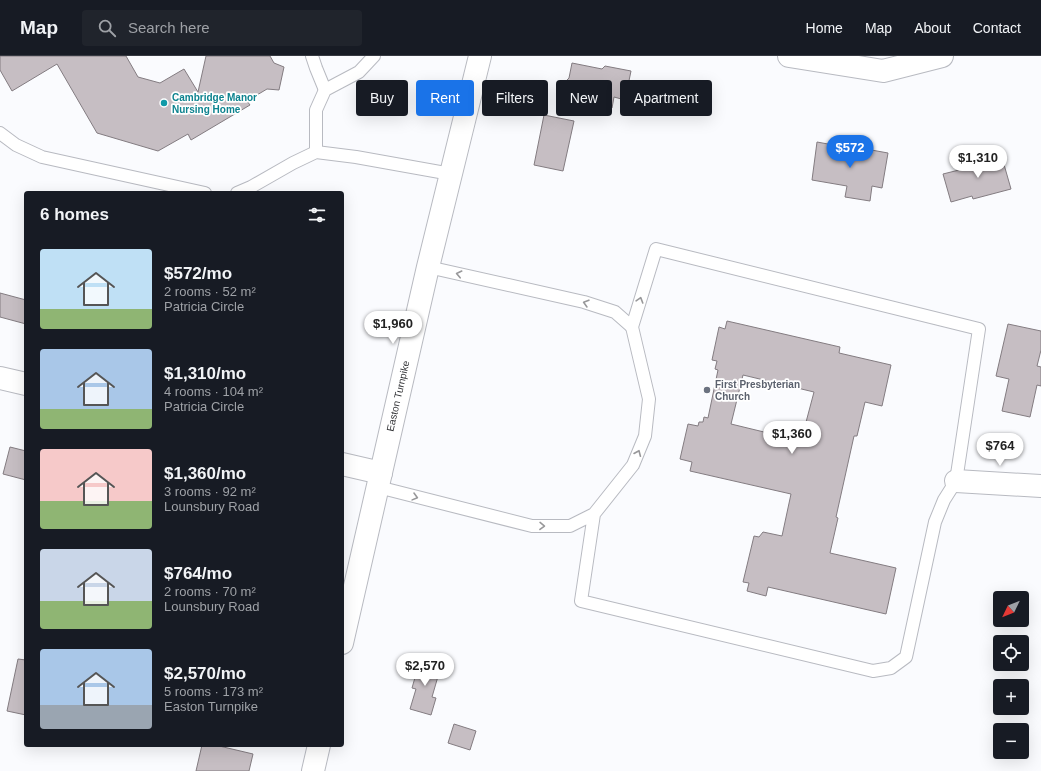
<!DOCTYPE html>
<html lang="en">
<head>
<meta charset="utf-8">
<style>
  :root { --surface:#171b24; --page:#20242c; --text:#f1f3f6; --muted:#9ea1a6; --line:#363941; --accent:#1a73e8 }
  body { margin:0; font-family:Arial,sans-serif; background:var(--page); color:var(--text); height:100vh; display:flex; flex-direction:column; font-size:15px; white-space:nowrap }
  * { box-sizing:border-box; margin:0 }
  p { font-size:13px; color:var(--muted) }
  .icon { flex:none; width:22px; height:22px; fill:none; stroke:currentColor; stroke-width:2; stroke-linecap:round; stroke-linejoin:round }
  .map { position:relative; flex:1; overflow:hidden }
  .sheet { position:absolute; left:24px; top:135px; width:320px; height:556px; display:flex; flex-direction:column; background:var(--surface); border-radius:4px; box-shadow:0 4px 16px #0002 }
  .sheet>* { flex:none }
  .hud { position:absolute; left:356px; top:24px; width:380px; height:36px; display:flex; gap:8px }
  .needle { width:26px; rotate:227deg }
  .fabs { position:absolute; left:993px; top:535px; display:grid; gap:8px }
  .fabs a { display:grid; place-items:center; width:36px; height:36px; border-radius:4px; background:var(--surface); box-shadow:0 4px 16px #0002; font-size:20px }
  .price { position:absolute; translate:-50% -34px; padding:0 9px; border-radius:14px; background:#fff; color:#222; font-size:13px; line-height:26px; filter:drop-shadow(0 1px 2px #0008) }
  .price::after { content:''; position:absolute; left:50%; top:24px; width:12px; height:9px; margin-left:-6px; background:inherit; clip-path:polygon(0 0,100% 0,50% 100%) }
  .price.active { background:var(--accent); color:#fff }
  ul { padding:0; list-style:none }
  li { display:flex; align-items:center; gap:12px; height:100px; padding:0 16px }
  li span { display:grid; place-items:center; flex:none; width:112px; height:80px; border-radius:4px; color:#555 }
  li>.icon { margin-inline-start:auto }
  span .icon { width:48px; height:48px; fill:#fffc; stroke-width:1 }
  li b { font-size:17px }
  h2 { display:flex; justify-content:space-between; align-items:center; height:48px; padding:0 16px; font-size:17px }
  .tag { padding:0 14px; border-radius:4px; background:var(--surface); box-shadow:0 4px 16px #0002; font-size:14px; line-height:36px }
  .tag.active { background:var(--accent); color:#fff }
  header { display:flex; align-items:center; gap:24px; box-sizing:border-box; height:56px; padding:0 20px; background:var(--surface); border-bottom:1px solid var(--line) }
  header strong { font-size:19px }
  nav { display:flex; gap:22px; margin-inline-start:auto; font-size:14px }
  .search { width:280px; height:36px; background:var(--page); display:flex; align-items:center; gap:10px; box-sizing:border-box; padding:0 14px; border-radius:4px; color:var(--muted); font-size:15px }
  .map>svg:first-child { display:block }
  .building { fill:#c6bec3; stroke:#837c81; fill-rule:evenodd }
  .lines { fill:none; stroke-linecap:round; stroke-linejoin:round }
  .service-casing { stroke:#b8bac1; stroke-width:14 }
  .minor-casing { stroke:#b8bac1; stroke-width:24 }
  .secondary-casing { stroke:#b8bac1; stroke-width:24 }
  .service { stroke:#fff; stroke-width:12 }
  .minor { stroke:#fff; stroke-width:22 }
  .secondary { stroke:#fff; stroke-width:22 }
  .oneway { stroke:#98989a }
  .culture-dot { fill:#0f9aa8; stroke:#fff; stroke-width:1.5 }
  .worship-dot { fill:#6b7280; stroke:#fff; stroke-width:1.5 }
  .labels { text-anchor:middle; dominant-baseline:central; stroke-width:3.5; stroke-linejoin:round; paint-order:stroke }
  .culture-label { font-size:10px; font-weight:bold; fill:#0d838f; stroke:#fff; text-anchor:start }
  .worship-label { font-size:10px; font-weight:bold; fill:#5b616d; stroke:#fff; text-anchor:start }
  .street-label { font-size:10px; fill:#313235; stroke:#fff }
</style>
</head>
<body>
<header>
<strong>Map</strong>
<div class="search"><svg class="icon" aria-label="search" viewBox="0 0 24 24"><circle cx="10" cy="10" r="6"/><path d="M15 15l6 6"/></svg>Search here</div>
<nav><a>Home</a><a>Map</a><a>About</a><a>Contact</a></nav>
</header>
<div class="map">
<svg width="1041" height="715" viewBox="0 0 1041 715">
  <rect width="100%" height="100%" fill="#fafbfe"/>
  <!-- building -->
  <g class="building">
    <polygon points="0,0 126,0 138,21 160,27 184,13 198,36 206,0 270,0 274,7 284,11 279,34 267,33 247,45 250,49 191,84 188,78 158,95 97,77 57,8 12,35 0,14"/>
    <polygon points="572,7 602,13 605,10 631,15 625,44 614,41 612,52 562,42 566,25 569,22"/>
    <polygon points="544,59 574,65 563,115 534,109"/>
    <polygon points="817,86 855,93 855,91 888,97 882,132 872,130 870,145 845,141 847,130 812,124"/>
    <polygon points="1001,98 1011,133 973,143 972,140 951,146 943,118 963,113 962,109"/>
    <polygon points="0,237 26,244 26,268 0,261"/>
    <path d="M727 265 840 291 839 297 891 309 882 350 865 346 857 380H854L836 461 838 462 830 497 896 512 886 558 768 531 766 540 747 535 749 527 743 526 754 480 759 481 763 476 782 480 791 438 690 415 692 406 680 403 688 368 698 370 699 366H703L704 361 708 362 718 314 715 313 717 305 712 304 719 271 725 273ZM743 319 814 336 801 385 731 368Z"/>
    <polygon points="1008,268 1041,275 1041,294 1037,310 1041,311 1041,330 1037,329 1030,361 1002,355 1009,323 996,320"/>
    <polygon points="10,391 26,395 26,424 3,418"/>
    <polygon points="18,603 26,604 26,659 7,655"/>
    <polygon points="420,604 441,610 432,641 436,642 431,659 410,653 416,633 412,632"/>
    <polygon points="454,668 476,675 470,694 448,687"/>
    <polygon points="202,689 215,689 253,698 249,715 196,715"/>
  </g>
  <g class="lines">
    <!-- service casing -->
    <g class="service-casing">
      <g id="service">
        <polyline points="312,0 316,12 325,34"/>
        <polyline points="0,77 16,89 42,101 205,137"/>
        <polyline points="316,96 316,54 325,34 359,16 374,0"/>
        <polyline points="237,137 251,131 293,107 316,96 356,101 451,118"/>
        <polyline points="428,211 584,246 615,256 632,271"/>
        <polyline points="378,431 532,470 570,470 594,458 633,409 645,380 649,343 632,271 656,193 979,273 956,425 944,444 935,466 906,601 891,612 873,615 581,545 594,458"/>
      </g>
    </g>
    <!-- minor casing -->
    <g class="minor-casing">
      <g id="minor">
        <polyline points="789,0 883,15 942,0"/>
        <polyline points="0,322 26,328"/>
        <polyline points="342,408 381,417"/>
        <polyline points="956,425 1041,430"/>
      </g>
    </g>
    <!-- secondary casing -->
    <g class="secondary-casing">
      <g id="secondary">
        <polyline points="342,587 428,211 480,0"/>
        <polyline points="313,715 319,689"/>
      </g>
    </g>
    <!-- service -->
    <use href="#service" class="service"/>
    <!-- minor -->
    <use href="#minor" class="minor"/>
    <!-- secondary -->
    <use href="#secondary" class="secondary"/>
  </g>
  <!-- one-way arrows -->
  <defs><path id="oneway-chevron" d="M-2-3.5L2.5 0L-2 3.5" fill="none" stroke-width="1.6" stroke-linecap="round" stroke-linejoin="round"/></defs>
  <g class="oneway">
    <use href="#oneway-chevron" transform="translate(459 218) rotate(-167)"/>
    <use href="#oneway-chevron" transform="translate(640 244) rotate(-73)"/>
    <use href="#oneway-chevron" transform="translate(586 247) rotate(-164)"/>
    <use href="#oneway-chevron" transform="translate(638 397) rotate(-67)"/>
    <use href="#oneway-chevron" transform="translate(415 441) rotate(15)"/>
    <use href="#oneway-chevron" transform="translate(542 470) rotate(1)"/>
  </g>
  <!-- markers -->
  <circle class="culture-dot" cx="164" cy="47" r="4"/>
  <circle class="worship-dot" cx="707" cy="334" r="4"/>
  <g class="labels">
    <!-- culture labels -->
    <g class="culture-label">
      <text x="172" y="41">Cambridge Manor<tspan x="172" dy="12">Nursing Home</tspan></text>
    </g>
    <!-- worship labels -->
    <g class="worship-label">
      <text x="715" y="328">First Presbyterian<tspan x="715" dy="12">Church</tspan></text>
    </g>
    <!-- street labels -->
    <g class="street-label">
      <text transform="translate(398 340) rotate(-77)">Easton Turnpike</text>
    </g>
  </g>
</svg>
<div class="fabs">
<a><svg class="needle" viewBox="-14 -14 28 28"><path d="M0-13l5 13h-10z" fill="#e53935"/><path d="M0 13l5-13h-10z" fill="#9ea1a6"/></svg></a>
<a><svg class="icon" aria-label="locate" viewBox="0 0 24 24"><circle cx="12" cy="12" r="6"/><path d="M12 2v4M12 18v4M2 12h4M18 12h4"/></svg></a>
<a>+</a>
<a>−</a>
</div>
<b class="price active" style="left:850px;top:113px">$572</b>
<b class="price" style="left:978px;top:123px">$1,310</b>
<b class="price" style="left:393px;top:289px">$1,960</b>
<b class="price" style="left:792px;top:399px">$1,360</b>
<b class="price" style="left:1000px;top:411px">$764</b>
<b class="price" style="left:425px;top:631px">$2,570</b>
<div class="hud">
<a class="tag">Buy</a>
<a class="tag active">Rent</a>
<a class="tag">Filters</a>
<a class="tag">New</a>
<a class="tag">Apartment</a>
</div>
<section class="sheet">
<h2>6 homes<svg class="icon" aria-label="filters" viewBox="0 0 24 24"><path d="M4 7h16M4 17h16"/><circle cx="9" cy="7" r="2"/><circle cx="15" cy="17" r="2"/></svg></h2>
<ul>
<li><span style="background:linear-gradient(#bfe0f5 75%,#8fb573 0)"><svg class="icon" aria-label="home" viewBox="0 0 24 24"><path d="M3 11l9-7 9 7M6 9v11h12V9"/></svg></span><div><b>$572/mo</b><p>2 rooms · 52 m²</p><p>Patricia Circle</p></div></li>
<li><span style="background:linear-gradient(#a9c7e8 75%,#8fb573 0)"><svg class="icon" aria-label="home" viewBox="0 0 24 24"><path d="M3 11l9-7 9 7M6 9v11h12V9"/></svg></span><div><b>$1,310/mo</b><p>4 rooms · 104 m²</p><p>Patricia Circle</p></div></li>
<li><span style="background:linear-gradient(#f6c9c9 65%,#8fb573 0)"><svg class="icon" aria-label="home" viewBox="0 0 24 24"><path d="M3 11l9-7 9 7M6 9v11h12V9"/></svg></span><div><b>$1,360/mo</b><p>3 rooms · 92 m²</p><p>Lounsbury Road</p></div></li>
<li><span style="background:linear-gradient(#c9d6e8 65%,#8fb573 0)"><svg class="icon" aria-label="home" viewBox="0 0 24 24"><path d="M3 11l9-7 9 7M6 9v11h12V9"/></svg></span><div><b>$764/mo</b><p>2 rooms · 70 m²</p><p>Lounsbury Road</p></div></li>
<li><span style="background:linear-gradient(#a9c7e8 70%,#9aa5b1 0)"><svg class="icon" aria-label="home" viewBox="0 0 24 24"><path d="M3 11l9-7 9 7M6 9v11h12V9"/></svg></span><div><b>$2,570/mo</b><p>5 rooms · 173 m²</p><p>Easton Turnpike</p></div></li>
</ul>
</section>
</div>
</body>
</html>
